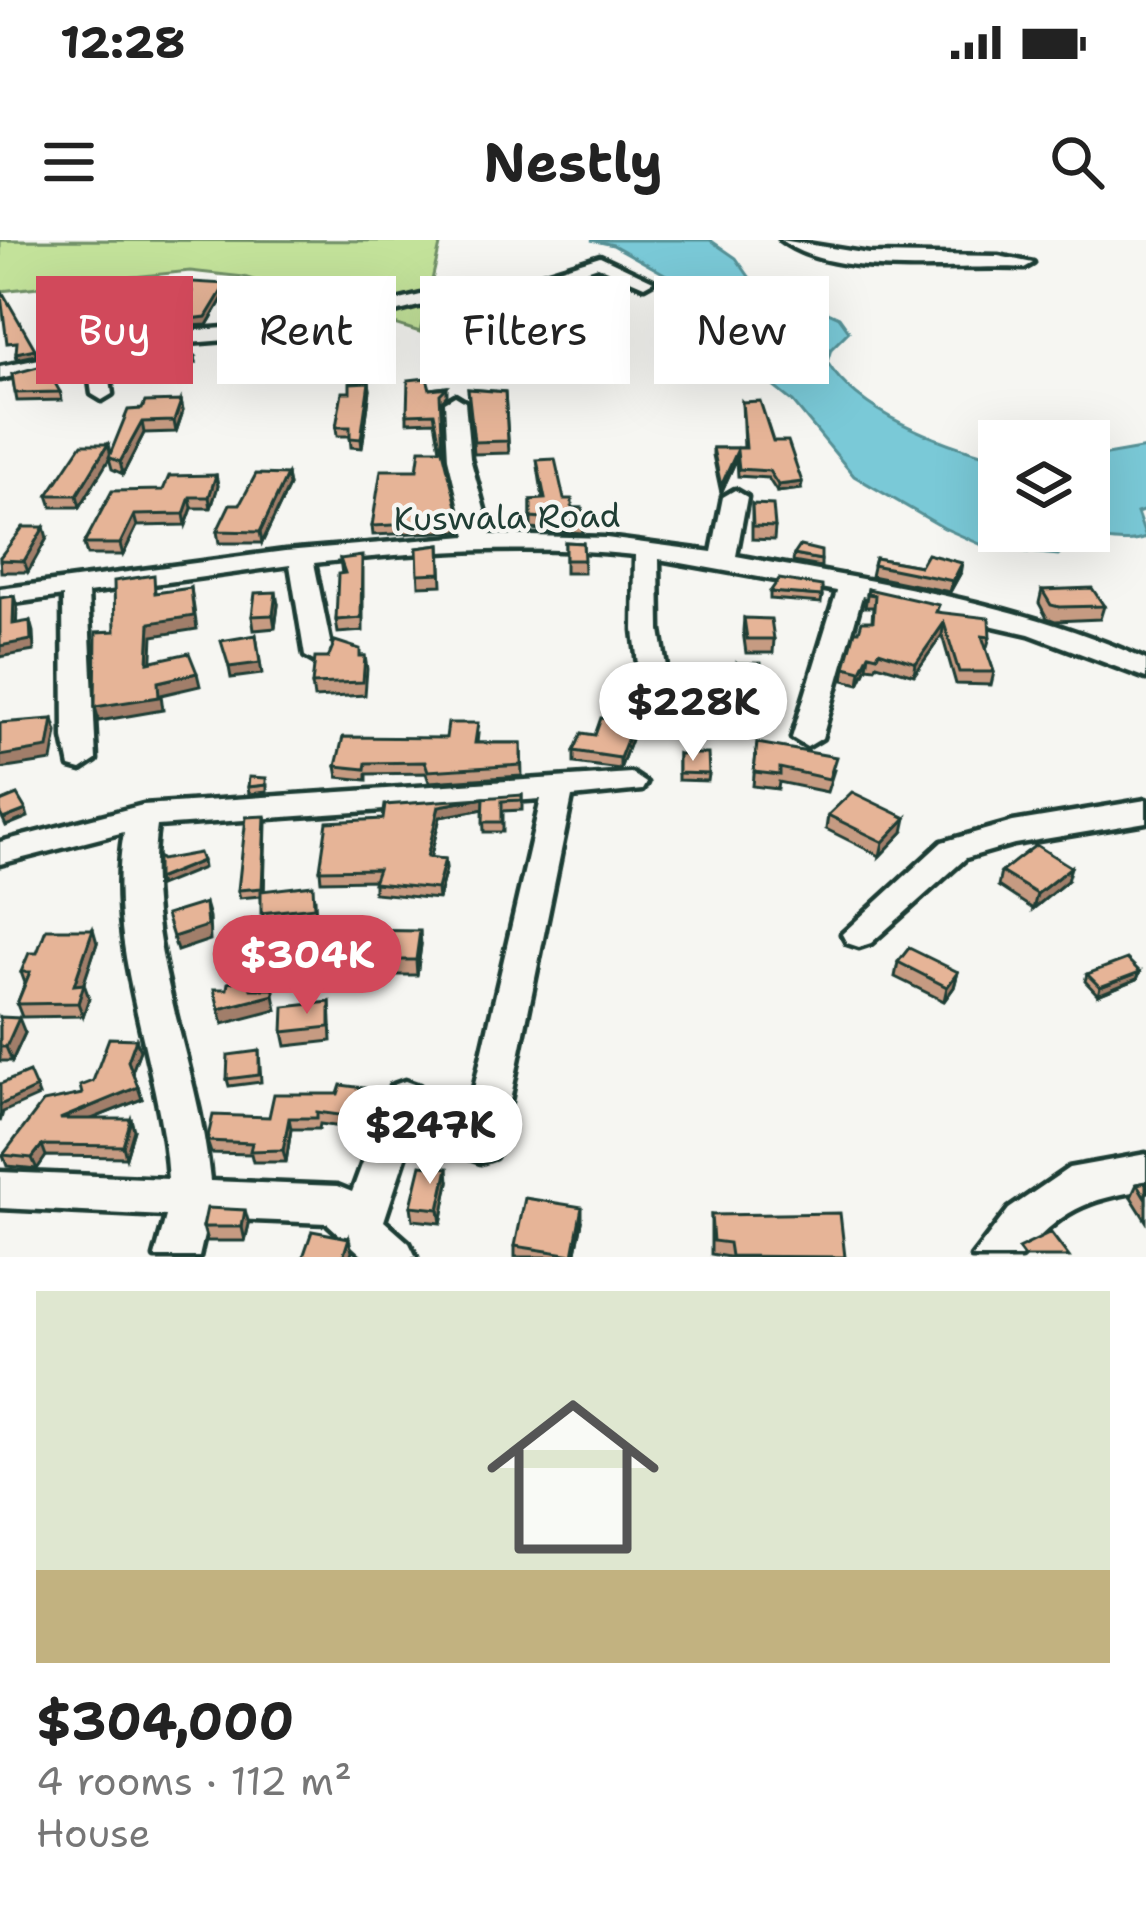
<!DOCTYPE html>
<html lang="en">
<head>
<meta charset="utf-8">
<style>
  :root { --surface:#fff; --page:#f6f6f6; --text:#222; --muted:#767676; --line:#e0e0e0; --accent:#d1495b }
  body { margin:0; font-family:"Shantell Sans",sans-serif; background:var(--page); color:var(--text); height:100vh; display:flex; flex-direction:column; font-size:45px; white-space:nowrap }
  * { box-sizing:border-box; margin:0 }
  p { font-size:39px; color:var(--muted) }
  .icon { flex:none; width:66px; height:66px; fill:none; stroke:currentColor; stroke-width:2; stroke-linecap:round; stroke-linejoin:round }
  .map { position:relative; height:1017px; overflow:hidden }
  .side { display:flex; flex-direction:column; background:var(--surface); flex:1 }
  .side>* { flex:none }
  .banner { position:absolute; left:36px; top:36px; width:1074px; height:108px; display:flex; gap:24px }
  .controls { position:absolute; left:978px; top:180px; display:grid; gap:24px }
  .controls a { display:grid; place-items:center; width:132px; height:132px; border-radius:0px; background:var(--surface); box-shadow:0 12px 48px #0002; font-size:60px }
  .price { position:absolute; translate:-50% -102px; padding:0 27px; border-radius:42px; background:#fff; color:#222; font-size:39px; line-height:78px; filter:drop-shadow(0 3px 6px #0008) }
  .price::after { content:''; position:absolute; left:50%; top:72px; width:36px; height:27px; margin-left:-18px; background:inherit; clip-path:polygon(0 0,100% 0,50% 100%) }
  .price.selected { background:var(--accent); color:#fff }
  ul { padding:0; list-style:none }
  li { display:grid; align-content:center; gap:24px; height:636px; padding:0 36px }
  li+li { border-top:3px solid var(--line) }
  li span { display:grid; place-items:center; height:372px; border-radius:0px; color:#555 }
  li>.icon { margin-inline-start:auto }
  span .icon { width:216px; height:216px; fill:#fffc; stroke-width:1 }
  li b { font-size:51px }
  .pill { padding:0 42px; border-radius:0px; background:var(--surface); box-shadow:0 12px 48px #0002; font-size:42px; line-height:108px }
  .pill.selected { background:var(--accent); color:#fff }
  .status { display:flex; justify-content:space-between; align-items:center; height:84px; padding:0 60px; background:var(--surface); direction:ltr }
  .status svg { height:33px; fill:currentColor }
  header { display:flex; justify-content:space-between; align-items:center; height:156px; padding:0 36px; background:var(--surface); font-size:54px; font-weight:700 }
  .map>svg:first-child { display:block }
  .green { fill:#c3e29a; stroke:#719067; stroke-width:3 }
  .water { fill:#7ac9d7; stroke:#569196; stroke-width:3 }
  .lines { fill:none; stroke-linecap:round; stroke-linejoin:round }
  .minor-casing { stroke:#1f3d34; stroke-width:9 }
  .minor { fill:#f6f6f2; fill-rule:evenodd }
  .wall { fill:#c69b82; stroke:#1f3d34; stroke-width:3 }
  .shaded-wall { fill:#a17e6a; stroke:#1f3d34; stroke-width:3 }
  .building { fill:#e6b497; stroke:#1f3d34; stroke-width:3 }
  .labels { text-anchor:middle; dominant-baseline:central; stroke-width:9; stroke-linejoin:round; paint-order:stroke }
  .street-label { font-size:33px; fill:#1f3d34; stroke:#f6f6f2 }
</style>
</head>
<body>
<div class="status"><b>12:28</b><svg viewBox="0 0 49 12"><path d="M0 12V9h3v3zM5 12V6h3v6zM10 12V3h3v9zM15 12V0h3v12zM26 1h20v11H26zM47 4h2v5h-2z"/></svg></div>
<header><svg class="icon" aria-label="menu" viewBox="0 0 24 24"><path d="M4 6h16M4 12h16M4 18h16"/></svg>Nestly<svg class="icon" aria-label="search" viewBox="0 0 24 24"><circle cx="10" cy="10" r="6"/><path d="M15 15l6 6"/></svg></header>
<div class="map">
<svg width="1146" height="1017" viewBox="0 0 1146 1017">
  <rect width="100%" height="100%" fill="#f6f6f2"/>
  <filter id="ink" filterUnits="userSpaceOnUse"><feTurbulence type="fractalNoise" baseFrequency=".00833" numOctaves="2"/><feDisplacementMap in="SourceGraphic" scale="24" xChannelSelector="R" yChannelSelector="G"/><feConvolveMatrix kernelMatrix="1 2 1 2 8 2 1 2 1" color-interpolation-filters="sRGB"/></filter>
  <g filter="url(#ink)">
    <!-- green -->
    <polygon class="green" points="0,0 441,1 420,92 244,37 190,31 0,51"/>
    <!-- water -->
    <path class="water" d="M591 0H710L736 18 757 48 756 60C775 74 798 97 823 94L806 62 839 77 849 91 831 109 827 122C859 174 942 204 999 219V291H1089V218L1146 208V270L1137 273 1146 298C1115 310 1088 285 1058 315L989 308 944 288 854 236 793 162 722 105 668 49 677 41 613 5Z"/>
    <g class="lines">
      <!-- minor casing -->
      <g class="minor-casing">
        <g id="minor">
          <path d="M781 0 869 14 998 16 1033 23 1024 28C958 24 834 41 781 0Z"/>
          <polygon points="600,16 653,41 644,46 598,26 539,46 454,57 313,93 270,96 269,107 294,114 284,120 252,116 251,98 139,107 106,114 112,154 102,160 92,154 87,119 0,139 0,127 167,93 171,58 180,53 189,58 186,91 313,81 454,47 536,36"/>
          <path d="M455 156 465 162 470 218 491 295 606 298 712 312 723 257 735 250 747 257 736 316C874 342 1017 361 1146 420V438L1029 394 862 356 822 498 807 507 792 498 837 351 659 319 660 390 667 433 653 441 639 433 634 390 635 315C528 304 421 311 314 323L333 416 319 424 305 416 290 325 88 353 96 520 81 530 70 527 64 498 63 356 0 365V349L285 311 467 296 448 218 445 162Z"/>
          <path d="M631 533 646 543 642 550 572 557 501 905 495 917 481 922 467 917 461 905 541 559 157 586C139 707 199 821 210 941L337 946 352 952 391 846 405 841 419 846 425 857 384 981 409 1003 416 1017H364L327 983 208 978 199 1017H155L166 976 0 968V932L168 939C161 823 103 708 124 592L0 624V602L143 565Z"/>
          <polygon points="1146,560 1146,582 1014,604 966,618 871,703 859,707 847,703 842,694 942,602 1013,582"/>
          <path d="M1146 914V950C1088 958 1059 971 1021 1017H972L1009 969 1069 928Z"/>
        </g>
      </g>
      <!-- minor -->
      <use href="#minor" class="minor"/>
    </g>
    <!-- wall -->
    <g class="wall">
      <polygon points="175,43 227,51 207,85 191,86 192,57 176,50"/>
      <polygon points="110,110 195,116 196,123 179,129 171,143 143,142 142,135 146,127 123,133 112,117"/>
      <polygon points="272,123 270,130 250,131 249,126"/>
      <polygon points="12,134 60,152 62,160 17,161"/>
      <polygon points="369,142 370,150 362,208 351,207 350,196 337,196 336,187 350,152"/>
      <polygon points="447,147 447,155 441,162 443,210 461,291 373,295 372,286 417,230 440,209 435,181 407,182 407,174 430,149"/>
      <polygon points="468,149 505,152 509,213 474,214"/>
      <polygon points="181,161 183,171 176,192 144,193 123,234 112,229 109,218 80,267 52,267 48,255 110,215 142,169"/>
      <polygon points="742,162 773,201 801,249 777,252 768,238 738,236 737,218 721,253 713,215 713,208 744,208"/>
      <polygon points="537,220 564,259 572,268 582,268 583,293 531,289 531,260 543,259"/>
      <polygon points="216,235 218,246 211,268 192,268 186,285 137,286 123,315 87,315 84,304 163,250"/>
      <polygon points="287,235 289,246 262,303 219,303 217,291 240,264"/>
      <polygon points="752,264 775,287 774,300 752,299"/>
      <polygon points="47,298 28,332 1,332 0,317"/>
      <polygon points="565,302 583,303 584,333 565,333"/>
      <polygon points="440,305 442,345 419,346 417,308"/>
      <polygon points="794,315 821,320 821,327 793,322"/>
      <polygon points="875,318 920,326 960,334 950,352 871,336"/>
      <polygon points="340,319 363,329 363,391 338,393 336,380 342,334"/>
      <polygon points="868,349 938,372 990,397 986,410 994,432 991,445 956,444 942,395 914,435 877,424 875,428 867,427 859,444 843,440 845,427 859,391 872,381 873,367 865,367"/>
      <polygon points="1042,350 1104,366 1100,379 1055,381 1047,378 1039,363"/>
      <polygon points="770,352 822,356 821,363 770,359"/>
      <polygon points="278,365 275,388 254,390 252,376"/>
      <polygon points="744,378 774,399 773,413 746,413 743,391"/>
      <polygon points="361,416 365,416 367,429 365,455 314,458 312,444"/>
      <polygon points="737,423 766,451 765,464 741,465 736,436"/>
      <polygon points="478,494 477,503 521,503 522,536 429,542 426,533 367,534 367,540 338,537 336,526 446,498"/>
      <polygon points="633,494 620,529 574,523 574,511 595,495"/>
      <polygon points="757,503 834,530 827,552 779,542 778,549 753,546"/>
      <polygon points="678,514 709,534 708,541 678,540"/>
      <polygon points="267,545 267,552 249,554 248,547"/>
      <polygon points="522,555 522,570 503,571 503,592 484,592 483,569 440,577 430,618 445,619 446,629 438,659 374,653 374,640 321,641 320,630 383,579"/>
      <polygon points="828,575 903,592 880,616 826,589"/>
      <polygon points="265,576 264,651 315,659 316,681 264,687 261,656 240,658 238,650"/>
      <polygon points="1001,632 1067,641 1033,669 998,646"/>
      <polygon points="97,703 83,744 89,758 83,776 22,777 17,764 25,743 21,732 37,713"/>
      <polygon points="421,705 417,735 377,735 377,740 351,742 349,728"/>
      <polygon points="898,722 958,732 954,747 944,761 895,737"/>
      <polygon points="1140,732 1137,739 1098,755 1085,741 1087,734"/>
      <polygon points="330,762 332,801 286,806 283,792"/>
      <polygon points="0,777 25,793 12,821 0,821"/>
      <polygon points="136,799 140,810 132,831 142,859 91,879 134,890 126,917 46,916 37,929 7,926 3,915 82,854"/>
      <polygon points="259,811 261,842 229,846 227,839"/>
      <polygon points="379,850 380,862 370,891 320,884 319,889 291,889 286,922 253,922 251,914 211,913 207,901 269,877 338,854"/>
      <polygon points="463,876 457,908 415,902 413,888"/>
      <polygon points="449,942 441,983 413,980 411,966"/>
      <polygon points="1146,942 1146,981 1131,957 1137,944"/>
      <polygon points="711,975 845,1017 728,1017 711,1014"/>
      <polygon points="582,982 575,1017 515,1017 515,1006"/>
      <polygon points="249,984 245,1001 207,1001 203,987"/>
    </g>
    <!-- shaded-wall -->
    <g class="shaded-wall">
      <polygon points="226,44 227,51 207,85 191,86 190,79"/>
      <polygon points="166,52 163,89 139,94 138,89"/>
      <polygon points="267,55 266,72 275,71 276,79 238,82 236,74 264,67"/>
      <polygon points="35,109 36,115 17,119 16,113"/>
      <polygon points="195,116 196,123 179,129 171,143 169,135 177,122"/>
      <polygon points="152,118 154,126 123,133 122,125"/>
      <polygon points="369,142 370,150 362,208 361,199"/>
      <polygon points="181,161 183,171 176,192 174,181"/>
      <polygon points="142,182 144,193 123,234 120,222"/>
      <polygon points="108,204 111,216 80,267 77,255"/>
      <polygon points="737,211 737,218 721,253 721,246"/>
      <polygon points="216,235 218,246 211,268 209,257"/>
      <polygon points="287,235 289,246 262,303 260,292"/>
      <polygon points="802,242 801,249 777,252 778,245"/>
      <polygon points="190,257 192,268 186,285 184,274"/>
      <polygon points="134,275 137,286 123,315 120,304"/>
      <polygon points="44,287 47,298 28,332 24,321"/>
      <polygon points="962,323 960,334 950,352 953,341"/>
      <polygon points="191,348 197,389 153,396 151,436 148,422 150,383"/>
      <polygon points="276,352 278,365 275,388 273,375"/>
      <polygon points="14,356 17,367 16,395 13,384"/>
      <polygon points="30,381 33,392 34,411 0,417 0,406"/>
      <polygon points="944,383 942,395 914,435 916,423"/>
      <polygon points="256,395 262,434 231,438 229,427"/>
      <polygon points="869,414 867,427 859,444 861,431"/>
      <polygon points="197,433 200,446 161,455 163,470 99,481 95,467 158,442"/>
      <polygon points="53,479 57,492 52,521 0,529 0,516"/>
      <polygon points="634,482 633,494 620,529 620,518"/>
      <polygon points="484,558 484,569 440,577 428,628 427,617 439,566"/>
      <polygon points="26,570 28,577 6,586 3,579"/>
      <polygon points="265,576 266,583 264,656 262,648"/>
      <polygon points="906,578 903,592 880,616 883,602"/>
      <polygon points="445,619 446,629 438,659 437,649"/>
      <polygon points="202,621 203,628 159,646 157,639"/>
      <polygon points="1071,627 1067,641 1033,669 1037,654"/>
      <polygon points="205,663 209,677 210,700 177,711 173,697"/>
      <polygon points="93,689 97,703 79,758 74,745"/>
      <polygon points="420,691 421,705 417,735 416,720"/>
      <polygon points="958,732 954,747 944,761 947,747"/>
      <polygon points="1140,732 1137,739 1098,755 1100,747"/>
      <polygon points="84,744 89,758 83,776 78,763"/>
      <polygon points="274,755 277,770 223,784 219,769"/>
      <polygon points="19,778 25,793 12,821 6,807"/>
      <polygon points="136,799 140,810 132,832 128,821"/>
      <polygon points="138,847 142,859 64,890 60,879"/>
      <polygon points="36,848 39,856 3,872 0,882 0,865"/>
      <polygon points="379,850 380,862 370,891 368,879"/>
      <polygon points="462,862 463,876 457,908 456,894"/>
      <polygon points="289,878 291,889 286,922 283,910"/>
      <polygon points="131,879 134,890 126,917 123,906"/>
      <polygon points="42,905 46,916 37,929 32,918"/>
      <polygon points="448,928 449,942 441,983 439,969"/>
      <polygon points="582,967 582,982 575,1017 573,1017"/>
      <polygon points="245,970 249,984 245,1001 242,987"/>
      <polygon points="349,998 352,1012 350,1017 343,1017"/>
    </g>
    <!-- building -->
    <g class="building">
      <polygon points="176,41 226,44 206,77 190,79 192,51 175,43"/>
      <polygon points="261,47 260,55 267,55 264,67 275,66 275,71 236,74 241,48"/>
      <polygon points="0,48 35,109 16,113 17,102 7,103"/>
      <polygon points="154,52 166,52 162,84 138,89 144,66"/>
      <polygon points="169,102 195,116 177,122 169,135 142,135 152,118 122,125 110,110"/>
      <polygon points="251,115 271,117 270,125 249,126"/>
      <polygon points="45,125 60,152 15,153 12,134"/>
      <polygon points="427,138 430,149 447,147 440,154 443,210 461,282 372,286 381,230 417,230 420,209 441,209 434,173 407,174 408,140"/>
      <polygon points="369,142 361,199 350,198 350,187 336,187 342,152 350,152 350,143"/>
      <polygon points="468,149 505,152 508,201 474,202"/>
      <polygon points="181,161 174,181 142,182 120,222 109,217 128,170 142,169 145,162"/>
      <polygon points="760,161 773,201 788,201 802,242 778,245 769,231 739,229 737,211 721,246 713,208 746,208 742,162"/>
      <polygon points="82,204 108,204 77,255 48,255"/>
      <polygon points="555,219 564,259 572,259 572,268 582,268 583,282 531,278 531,260 545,259 537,220"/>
      <polygon points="256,234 287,235 260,292 217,291 230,264 240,264"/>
      <polygon points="216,235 209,257 190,257 184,274 134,275 120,304 84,304 112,251 163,250 169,236"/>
      <polygon points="752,264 773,265 775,287 753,286"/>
      <polygon points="23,287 44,287 24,321 0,320 0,317"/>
      <polygon points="565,302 583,303 584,320 565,320"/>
      <polygon points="440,305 441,333 418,334 417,308"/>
      <polygon points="800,306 821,311 821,320 794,315"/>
      <polygon points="927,314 962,323 953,341 873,325 875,318 920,326"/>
      <polygon points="362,316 361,378 336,380 338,334 345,333 340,319"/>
      <polygon points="154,335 155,353 191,348 194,376 150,383 148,422 189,413 197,433 158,442 159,457 95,467 96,392 115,391 114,341"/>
      <polygon points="779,339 822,346 822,356 770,352"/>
      <polygon points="1092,348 1104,366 1059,367 1051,365 1042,350"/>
      <polygon points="868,349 939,365 936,372 989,378 990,397 982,396 994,432 959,432 944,383 916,423 879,411 877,416 869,414 861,431 845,427 855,391 859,391 862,381 873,381 875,355 867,354"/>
      <polygon points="276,352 273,375 252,376 255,353"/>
      <polygon points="14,356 13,384 30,381 31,400 0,406 0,358"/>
      <polygon points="744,378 771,379 774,399 747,399"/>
      <polygon points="256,395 260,423 229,427 221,401"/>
      <polygon points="335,401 360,409 360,416 365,416 363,442 312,444 315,418 328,418"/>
      <polygon points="737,423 761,423 766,451 742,451"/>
      <polygon points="601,478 634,482 620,518 574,511 582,493 595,495"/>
      <polygon points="53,479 48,508 0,516 0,483"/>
      <polygon points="448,483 478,483 475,503 521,503 521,525 428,531 425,522 366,523 365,529 336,526 343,497 446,498"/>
      <polygon points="757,503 836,517 829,539 780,528 780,535 754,532"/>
      <polygon points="678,514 708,514 709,534 678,533"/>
      <polygon points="249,537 266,538 266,545 248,547"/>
      <polygon points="852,552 906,578 883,602 828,575"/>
      <polygon points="17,555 26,570 3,579 0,574 0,562"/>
      <polygon points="522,555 522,560 502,561 502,582 483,582 484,558 439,566 427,617 445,619 437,649 373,643 378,629 320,630 327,582 383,579 385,565"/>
      <polygon points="265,576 262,648 238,650 246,577"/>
      <polygon points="1036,605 1071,627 1037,654 1001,632"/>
      <polygon points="199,613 202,621 157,639 157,616 161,620"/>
      <polygon points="313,645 314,667 261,673 261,651"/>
      <polygon points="205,663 207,686 173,697 166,675"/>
      <polygon points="46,689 93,689 74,745 84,744 78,763 17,764 30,732 21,732 29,713 37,713"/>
      <polygon points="348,690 420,691 416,720 375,720 376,725 349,728"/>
      <polygon points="909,708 958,732 947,747 898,722"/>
      <polygon points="1127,719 1140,732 1100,747 1087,734"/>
      <polygon points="247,738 251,749 274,749 274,755 219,769 214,749 227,749 228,743"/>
      <polygon points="330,762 330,787 283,792 284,767"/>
      <polygon points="0,777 19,778 6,807 0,807"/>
      <polygon points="109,798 136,799 128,821 138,847 60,879 131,879 123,906 42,905 32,918 3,915 43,862 82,854 80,846 93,841"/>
      <polygon points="259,811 259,835 227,839 228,815"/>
      <polygon points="29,832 36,848 0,865 0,844"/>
      <polygon points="341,845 379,850 368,879 317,872 317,878 289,878 283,910 250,911 252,903 207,901 213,875 269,877 274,854 338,854"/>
      <polygon points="424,856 462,862 456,894 413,888"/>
      <polygon points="421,925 448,928 439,969 411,966"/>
      <polygon points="1146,942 1146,959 1137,944"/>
      <polygon points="525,958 582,967 573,1015 515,1006"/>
      <polygon points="207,968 245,970 242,987 203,987"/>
      <polygon points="840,973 845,1017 731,1016 729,1003 713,1001 711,975"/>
      <polygon points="312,991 349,998 343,1017 303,1017"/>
      <polygon points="1051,993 1069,1017 1024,1017 1018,1009"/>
    </g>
  </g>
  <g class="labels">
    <!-- street labels -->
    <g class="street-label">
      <text transform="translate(507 277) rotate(-1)">Kuswala Road</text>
    </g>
  </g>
</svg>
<div class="controls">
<a><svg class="icon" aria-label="layers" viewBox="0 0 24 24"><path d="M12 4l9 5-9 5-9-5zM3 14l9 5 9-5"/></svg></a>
</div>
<b class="price" style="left:693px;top:524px">$228K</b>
<b class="price selected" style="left:307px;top:777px">$304K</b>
<b class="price" style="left:430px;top:947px">$247K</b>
<div class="banner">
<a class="pill selected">Buy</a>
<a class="pill">Rent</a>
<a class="pill">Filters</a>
<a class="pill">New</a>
</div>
</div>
<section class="side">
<ul>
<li><span style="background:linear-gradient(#dfe7d0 75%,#c2b280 0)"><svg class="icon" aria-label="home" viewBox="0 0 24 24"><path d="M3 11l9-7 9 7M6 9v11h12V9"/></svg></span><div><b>$304,000</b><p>4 rooms · 112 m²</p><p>House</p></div></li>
</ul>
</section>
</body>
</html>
